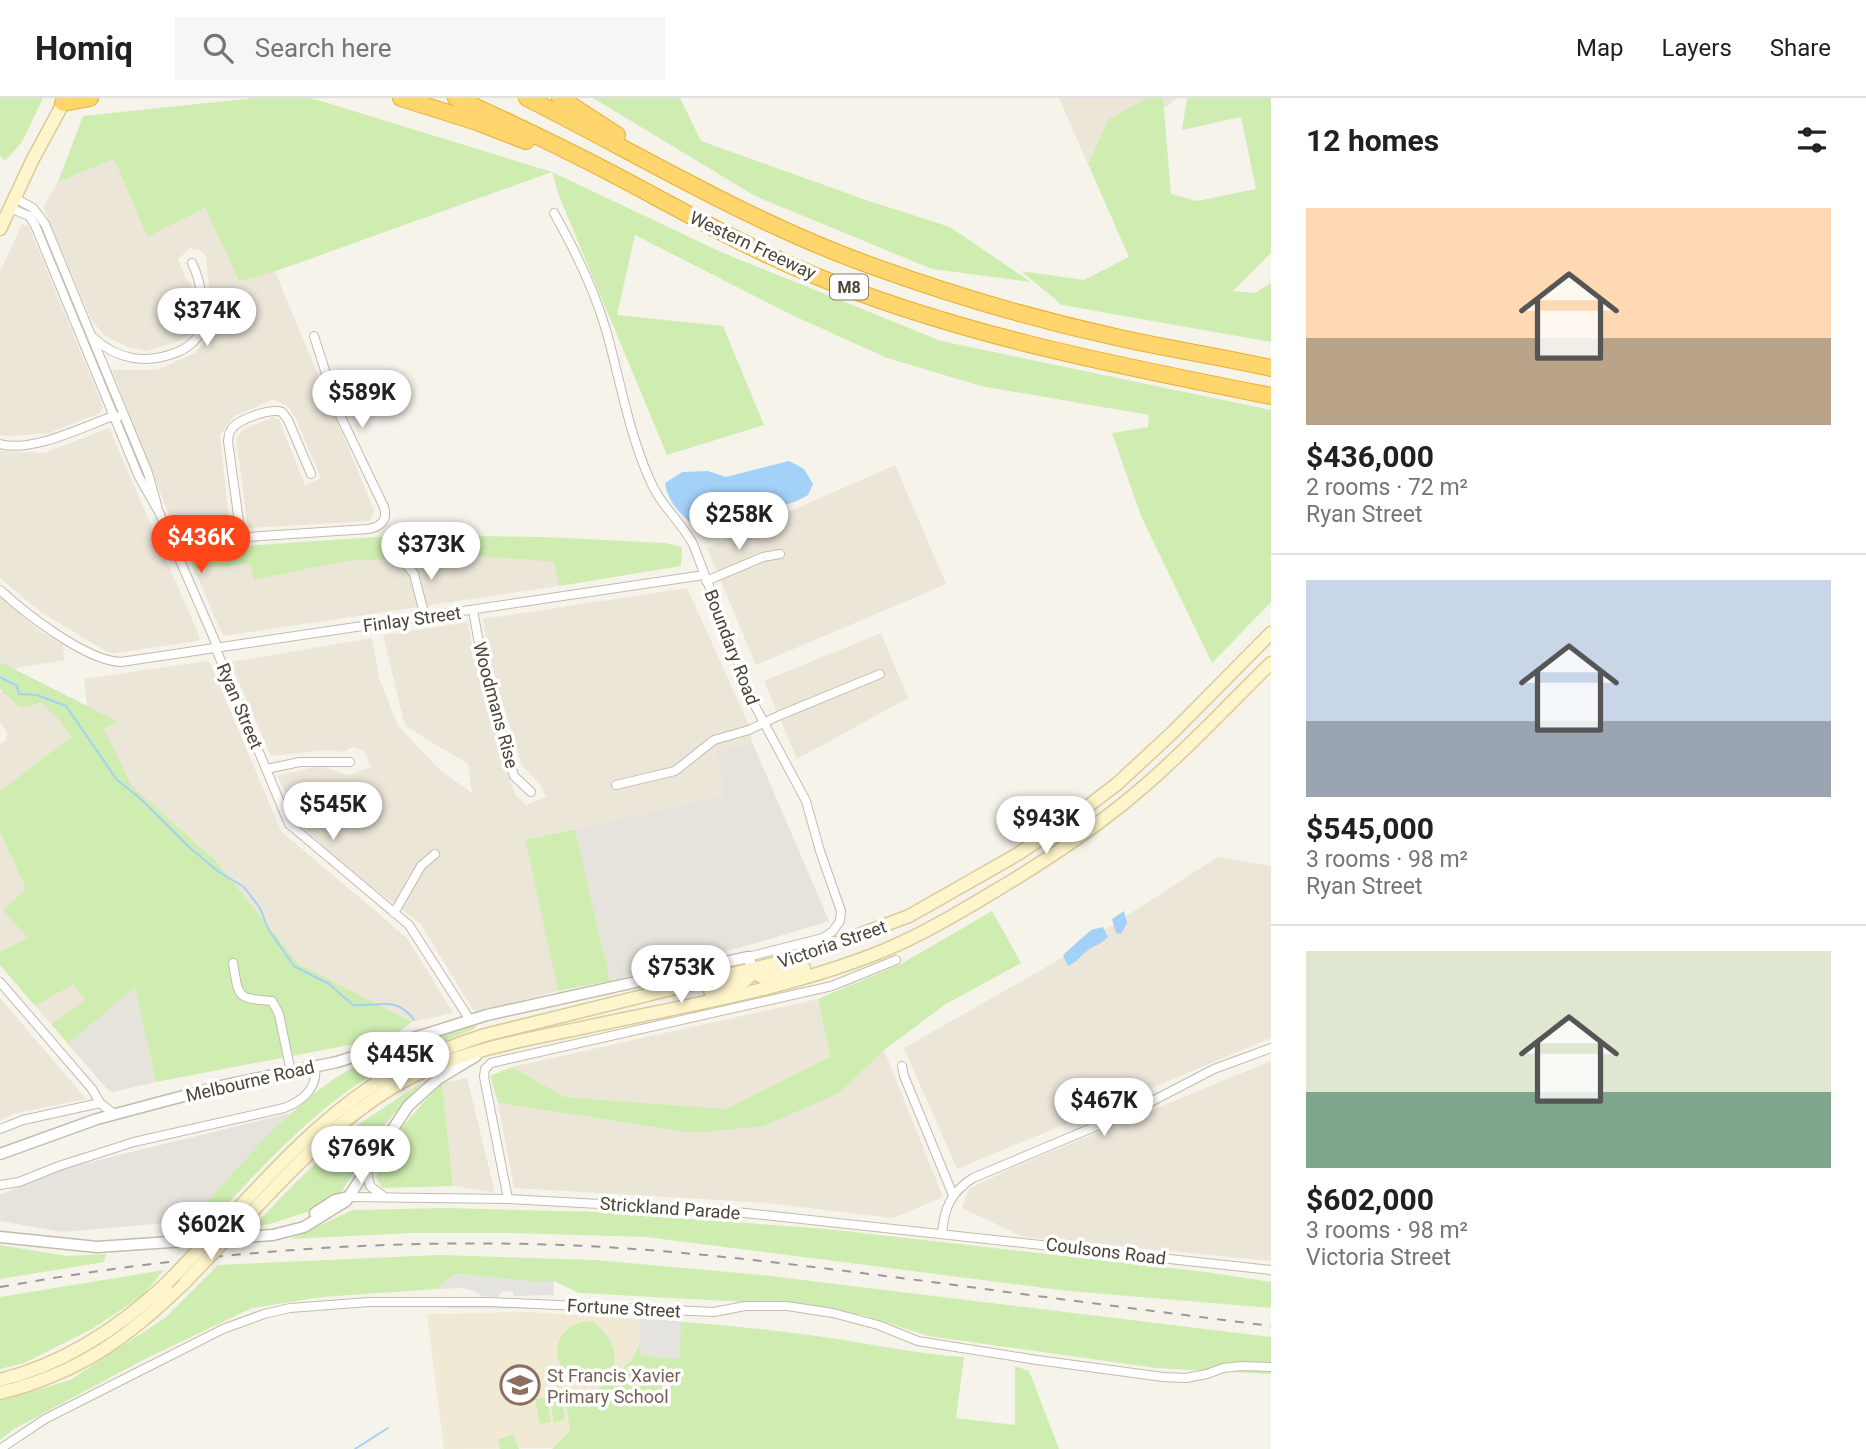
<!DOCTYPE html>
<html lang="en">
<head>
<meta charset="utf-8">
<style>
  :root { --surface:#fff; --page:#f6f6f6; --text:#202124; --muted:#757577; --line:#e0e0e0; --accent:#ff4619 }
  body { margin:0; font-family:Roboto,sans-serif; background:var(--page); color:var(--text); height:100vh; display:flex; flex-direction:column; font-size:26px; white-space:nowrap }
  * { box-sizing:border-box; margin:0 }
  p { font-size:23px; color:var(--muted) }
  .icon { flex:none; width:38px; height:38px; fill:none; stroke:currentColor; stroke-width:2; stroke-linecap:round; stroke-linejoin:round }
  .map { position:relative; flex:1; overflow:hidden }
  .sheet { display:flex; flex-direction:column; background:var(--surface); width:595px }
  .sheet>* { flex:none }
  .price { position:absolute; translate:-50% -60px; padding:0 16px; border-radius:24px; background:#fff; color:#222; font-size:23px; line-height:46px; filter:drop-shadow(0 2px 4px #0008) }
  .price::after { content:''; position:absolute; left:50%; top:42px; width:21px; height:16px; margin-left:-10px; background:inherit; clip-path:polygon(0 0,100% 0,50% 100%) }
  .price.active { background:var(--accent); color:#fff }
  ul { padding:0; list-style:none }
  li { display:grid; align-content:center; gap:14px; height:371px; padding:0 35px }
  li+li { border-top:2px solid var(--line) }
  li span { display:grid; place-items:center; height:217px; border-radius:0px; color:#555 }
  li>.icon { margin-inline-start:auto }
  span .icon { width:126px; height:126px; fill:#fffc; stroke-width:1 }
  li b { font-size:30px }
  h2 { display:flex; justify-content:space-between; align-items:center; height:84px; padding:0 35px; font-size:30px }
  header { display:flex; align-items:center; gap:42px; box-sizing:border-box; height:98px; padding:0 35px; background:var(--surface); border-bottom:2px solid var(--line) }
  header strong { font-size:33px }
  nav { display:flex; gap:38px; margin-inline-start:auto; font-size:24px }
  .search { width:490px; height:63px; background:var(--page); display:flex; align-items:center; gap:18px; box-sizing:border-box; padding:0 24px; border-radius:0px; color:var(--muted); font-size:26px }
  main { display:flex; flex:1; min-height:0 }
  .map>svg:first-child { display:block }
  .residential { fill:#ebe6d8 }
  .industrial { fill:#e6e2dc }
  .education { fill:#f0ead4 }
  .green { fill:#cfedb1 }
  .parking { fill:#e5e3df }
  .water { fill:#a3d1f7 }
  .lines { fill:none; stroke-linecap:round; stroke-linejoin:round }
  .stream { stroke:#a3d1f7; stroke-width:2 }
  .minor-casing { stroke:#c3bcac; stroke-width:10 }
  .tertiary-casing { stroke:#c3bcac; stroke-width:13 }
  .secondary-casing { stroke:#dacb97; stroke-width:15 }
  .motorway-casing { stroke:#ebae30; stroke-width:18 }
  .minor { stroke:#fff; stroke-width:8 }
  .tertiary { stroke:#fff; stroke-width:10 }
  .secondary { stroke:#fff5cc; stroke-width:12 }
  .motorway { stroke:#ffd56d; stroke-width:16 }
  .rail { stroke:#9a9a9a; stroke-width:2; stroke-dasharray:9 9; stroke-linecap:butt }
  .secondary-bridge-casing { stroke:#dacb97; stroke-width:15; stroke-linecap:butt }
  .secondary-bridge { stroke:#fff5cc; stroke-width:12 }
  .labels { text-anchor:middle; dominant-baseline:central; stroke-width:7; stroke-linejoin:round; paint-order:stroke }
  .shield { fill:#fff; stroke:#827d73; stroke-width:2 }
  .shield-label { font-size:16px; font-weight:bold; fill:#4c4537 }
  .street-label { font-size:18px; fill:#4c4537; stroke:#fff }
  .education-label { font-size:18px; fill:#785e54; stroke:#fff; text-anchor:start }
</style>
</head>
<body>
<header>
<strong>Homiq</strong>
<div class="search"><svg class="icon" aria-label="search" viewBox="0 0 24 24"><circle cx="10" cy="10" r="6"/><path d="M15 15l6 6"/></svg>Search here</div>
<nav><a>Map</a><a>Layers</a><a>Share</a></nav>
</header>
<main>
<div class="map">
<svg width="1271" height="1351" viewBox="0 0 1271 1351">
  <rect width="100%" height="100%" fill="#f6f3eb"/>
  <!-- residential -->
  <g class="residential">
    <polygon points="1059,0 1178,0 1088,66"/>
    <polygon points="114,61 147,139 205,110 239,183 274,171 374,412 370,423 248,430 236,340 243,332 273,319 279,322 305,387 321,380 296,321 289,310 274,301 234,318 220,337 230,432 177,437 112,272 157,272 195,255 207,242 211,211 206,158 200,152 190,150 178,161 185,179 191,185 194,223 188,236 177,244 153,251 146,253 127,249 104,237 91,221 43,109 58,84"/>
    <polygon points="22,126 29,129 103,309 100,315 49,335 12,338 0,337 0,174"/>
    <polygon points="109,330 200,540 198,543 115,555 107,554 41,514 0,480 0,353 44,355"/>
    <polygon points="895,367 946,486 756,567 707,450"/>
    <polygon points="478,458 554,464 559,488 223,538 194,471 251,466 255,482 346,463"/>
    <polygon points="687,490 748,625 752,644 716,655 724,697 525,742 558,893 475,915 420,825 349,772 303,729 277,678 319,668 349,677 371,669 364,653 352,649 344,654 327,652 271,658 230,564 372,540 379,580 398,628 441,673 472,695 468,666 405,628 383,537 468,524 476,569 509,681 516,697 526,707 546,699 540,686 522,668 488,557 483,521"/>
    <polygon points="0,498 40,533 63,547 64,562 11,571 0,564"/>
    <polygon points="881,535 908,600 797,661 764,583"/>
    <polygon points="207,563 210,565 281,733 407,840 453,915 412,924 299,866 215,762 132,688 103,631 117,623 87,608 84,581"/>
    <polygon points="4,593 20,610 41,605 59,622 71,639 0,693 0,646 6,642 7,634 0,624 0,594"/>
    <polygon points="0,734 26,791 28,841 0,854"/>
    <polygon points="1218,759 1271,768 1271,940 957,1071 904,950 1055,864"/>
    <polygon points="74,885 85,902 51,926 35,908"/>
    <polygon points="0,900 86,1001 17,1015 0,1022"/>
    <polygon points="818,901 830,959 726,1011 565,999 512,969"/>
    <polygon points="884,952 943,1099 893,1120 767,1105 514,1090 498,1005 693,1035 839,995"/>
    <polygon points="1271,963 1271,1163 1024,1139 962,1110 969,1091 1014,1069"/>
    <polygon points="467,980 495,1095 453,1088 442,985"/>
  </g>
  <!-- industrial -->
  <g class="industrial">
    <polygon points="752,644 829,823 753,846 610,883 575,731 724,697 716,655"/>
    <polygon points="135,888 156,984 113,994 108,992 68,946"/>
    <polygon points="290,1015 190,1123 62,1134 0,1123 0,1097 67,1070"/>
  </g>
  <!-- education -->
  <polygon class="education" points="528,1214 640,1221 640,1244 632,1262 593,1295 570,1333 555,1350 444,1351 427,1216"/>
  <!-- green -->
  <g class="green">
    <polygon points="0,0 43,0 22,44 5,63 0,58"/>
    <polygon points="255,0 311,0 552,74 721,154 941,243 1271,312 1271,504 1212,565 1141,418 1112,335 1148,329 1149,317 981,288 887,260 794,218 635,137 617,217 723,228 764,327 667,357 559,98 552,74 279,172 239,183 205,110 147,139 114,61 58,84 83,18"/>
    <polygon points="593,0 680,0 701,43 866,102 950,129 1031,184 932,171 755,98"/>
    <polygon points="1148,0 1163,0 1171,96 1197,103 1256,91 1241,19 1182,32 1187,0 1271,0 1271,155 1233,193 1255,195 1271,185 1271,244 1062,207 1021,173 1084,182 1129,159 1088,66 1109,21"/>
    <polygon points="406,437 544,439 665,445 682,449 681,468 559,488 554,464 478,458 346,463 254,482 250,466 194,471 186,452"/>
    <polygon points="0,564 117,623 104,631 132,688 215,762 299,866 412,924 391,939 156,984 135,889 68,946 51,926 85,902 74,886 35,908 0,867 0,854 28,840 3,812 26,791 0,734 0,693 71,639 59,622 41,605 20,610 0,591"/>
    <polygon points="575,731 610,883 558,893 525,742"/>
    <polygon points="992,813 1021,865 946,906 884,952 839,995 763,1028 693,1035 498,1005 490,978 512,969 565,999 726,1011 830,959 818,901 901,866"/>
    <path d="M477 926 474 931C443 944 409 955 380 972 317 1007 250 1080 202 1135L190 1123C236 1073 288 1007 347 973 384 951 435 939 477 926Z"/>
    <polygon points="424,983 385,1026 342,1093 307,1114 270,1126 253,1129 295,1085 356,1028"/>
    <path d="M442 985 453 1088 382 1090 376 1079C388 1041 415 1013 442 985Z"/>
    <polygon points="447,1110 597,1114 827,1131 1206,1174 1271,1184 1271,1210 1069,1193 646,1139 511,1135 411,1135 290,1141 353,1112"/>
    <polygon points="0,1147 67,1158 106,1156 104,1164 0,1181"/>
    <polygon points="439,1157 595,1162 762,1177 1271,1239 1271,1276 1156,1270 928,1238 863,1217 747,1204 579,1195 554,1183 527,1183 455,1176 437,1191 322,1199 252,1210 143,1262 14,1331 0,1342 0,1303 70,1282 165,1220 218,1167"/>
    <polygon points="164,1172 142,1198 92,1231 24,1265 0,1271 0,1199"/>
    <path d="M640 1221C706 1225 771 1231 837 1241 879 1248 921 1256 964 1259L956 1320 1015 1327V1268L1029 1273 1059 1351H552L570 1333 565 1298 593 1295 632 1262 640 1244Z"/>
    <path d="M581 1224H593C628 1251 621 1292 571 1284 552 1262 551 1235 581 1224Z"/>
    <polygon points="561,1297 565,1322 554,1324 549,1299"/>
    <polygon points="547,1299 551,1324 540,1326 535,1301"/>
    <polygon points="513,1336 519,1351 500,1351 497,1342"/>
  </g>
  <!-- parking -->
  <g class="parking">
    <polygon points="455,1176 527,1183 554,1183 554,1197 513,1198 513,1194 503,1193 497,1199 481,1198 475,1193 461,1190 437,1191"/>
    <polygon points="450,1206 682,1216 682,1220 548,1211 446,1210"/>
    <polygon points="640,1221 681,1223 680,1261 645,1258 639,1255"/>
  </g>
  <!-- water -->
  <g class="water">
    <path d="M789 363 804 371 813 386 808 397C799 402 786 409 776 407 768 406 762 400 755 401 732 403 715 420 693 426 679 416 668 403 665 385L682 374 708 373 726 379Z"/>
    <polygon points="1124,813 1127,825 1121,836 1116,835 1112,821"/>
    <path d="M1103 829 1108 839C1102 846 1094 847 1087 853 1080 859 1077 864 1068 868L1063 857 1091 832Z"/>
  </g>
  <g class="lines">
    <!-- stream -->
    <g class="stream">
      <path d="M0 579 17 588 19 596 37 597 66 608 117 682 142 702 190 750 219 774 244 789 260 810 268 831 294 868 329 886 353 907C379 909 396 897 414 922"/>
      <polyline points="355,1351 388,1330"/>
    </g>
    <!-- minor casing -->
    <g class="minor-casing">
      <g id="minor">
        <polyline points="15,100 33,110 45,126 148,375 157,407"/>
        <polyline points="10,110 29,118 35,127 139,379 159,414 218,550"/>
        <path d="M554 115C575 152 594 191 606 232 620 281 628 332 649 380 659 406 680 422 693 446L754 606 806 703 820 753 841 813 840 823 833 833 823 840 748 859"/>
        <path d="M94 240C117 262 146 266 175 255 186 251 195 245 200 234 208 217 200 181 192 165"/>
        <path d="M0 346C31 355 83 329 113 318L118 319"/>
        <path d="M241 439 228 343C229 339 228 336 231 332 237 321 271 310 282 314L288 322 311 376"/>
        <path d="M172 444 368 431C381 429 388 422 384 409L338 313 314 238"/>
        <polyline points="405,465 414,476 425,519"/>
        <polyline points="706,483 763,459 780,456"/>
        <path d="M0 492C25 515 86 563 121 564L704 477"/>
        <polyline points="473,512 483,568 514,678 531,694"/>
        <polyline points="216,551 289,726 409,827 470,922"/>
        <polyline points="266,671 300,664 350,664"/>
        <polyline points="616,687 675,673 714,642 749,632 778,618 880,576"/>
        <polyline points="394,815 421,768 435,756"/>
        <path d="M233 865C239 900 236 900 272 903L279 916 291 974"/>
        <polyline points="0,884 92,991 100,1005 114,1016"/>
        <polyline points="902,968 904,978 953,1097"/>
        <polyline points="0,1031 23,1022 100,1005"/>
        <polyline points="367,1073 370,1088 383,1098"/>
        <path d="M0 1087 19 1084 59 1068 134 1044 284 1010C302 1003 318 990 315 969"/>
        <polyline points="350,1099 508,1101 727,1113 1271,1172"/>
        <polyline points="508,1101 484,979 485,971 491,965 832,888 896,862"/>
        <path d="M942 1136C944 1110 951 1094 973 1080L1137 1011 1214 971 1271 950"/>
        <polyline points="0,1351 45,1321 223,1231 264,1216 290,1210 369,1204 490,1204 714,1214 745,1208 787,1208 833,1215 878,1227 918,1243 1037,1262 1163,1279 1186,1280 1207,1276 1223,1270 1241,1268 1271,1269"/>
      </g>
    </g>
    <!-- tertiary casing -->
    <g class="tertiary-casing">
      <g id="tertiary">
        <polyline points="0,1056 97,1021 221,988 337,964 487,917 748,859 753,871"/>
        <polyline points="315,1115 335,1102 348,1099"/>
        <polyline points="0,1139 97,1149 273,1137 304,1129 346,1103 408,1008 438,981 476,958"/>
      </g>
    </g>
    <!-- secondary casing -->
    <g class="secondary-casing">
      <g id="secondary">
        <polyline points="0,131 33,61 66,0"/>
        <polyline points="753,871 756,876 762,879 804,870"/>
        <path d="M710 893C725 889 750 888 753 871"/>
        <path d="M248 1118C298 1065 346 1013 411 979 461 954 517 943 572 932 676 909 785 893 885 852 923 836 960 814 995 793 1047 762 1097 729 1142 690 1188 651 1228 607 1271 565"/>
        <path d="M230 1119C274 1072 318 1024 372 988 407 965 445 950 485 937L797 860 909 818 1018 756 1083 712 1117 686 1173 634 1271 535"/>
        <path d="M0 1282C64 1266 119 1230 167 1185"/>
        <path d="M0 1295C80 1275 129 1239 186 1183"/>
      </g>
    </g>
    <!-- motorway casing -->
    <g class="motorway-casing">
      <g id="motorway">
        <polyline points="401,0 477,24 526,43"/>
        <path d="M456 0C509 24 561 49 613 76 677 110 740 146 806 174 954 236 1114 267 1271 298"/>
        <path d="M527 0C642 58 753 126 875 169 955 198 1037 222 1120 240 1170 251 1221 259 1271 270"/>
        <polyline points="560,0 617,37"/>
        <polyline points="63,5 90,0"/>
      </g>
    </g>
    <!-- minor -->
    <use href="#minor" class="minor"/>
    <!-- tertiary -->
    <use href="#tertiary" class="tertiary"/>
    <!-- secondary -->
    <use href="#secondary" class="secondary"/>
    <!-- motorway -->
    <use href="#motorway" class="motorway"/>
    <!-- rail -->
    <path class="rail" d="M0 1189C186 1156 373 1140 563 1147 689 1152 814 1169 940 1185 1050 1200 1161 1214 1271 1228"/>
    <!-- secondary-bridge casing -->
    <g class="secondary-bridge-casing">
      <g id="secondary-bridge">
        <polyline points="186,1183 248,1118"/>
        <polyline points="167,1185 230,1119"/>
      </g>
    </g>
    <!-- secondary-bridge -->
    <use href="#secondary-bridge" class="secondary-bridge"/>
  </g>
  <!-- icons -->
  <defs>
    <g id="school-ring" transform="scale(2.0125)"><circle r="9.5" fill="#fff" stroke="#8d6e63" stroke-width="1.5"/><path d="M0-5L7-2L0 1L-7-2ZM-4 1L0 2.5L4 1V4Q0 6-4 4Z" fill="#8d6e63"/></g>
  </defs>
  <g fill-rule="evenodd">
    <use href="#school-ring" x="520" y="1287"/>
  </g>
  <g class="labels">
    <!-- shield labels -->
    <rect class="shield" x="830" y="176.5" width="38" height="25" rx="5"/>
    <g class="shield-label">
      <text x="849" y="189">M8</text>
    </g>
    <!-- street labels -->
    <g class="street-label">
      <text transform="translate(753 147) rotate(25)">Western Freeway</text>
      <text transform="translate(412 521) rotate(-8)">Finlay Street</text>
      <text transform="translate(732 549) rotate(69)">Boundary Road</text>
      <text transform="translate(496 607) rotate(75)">Woodmans Rise</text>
      <text transform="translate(240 608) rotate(67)">Ryan Street</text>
      <text transform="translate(832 846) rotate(-19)">Victoria Street</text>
      <text transform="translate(250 983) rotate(-13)">Melbourne Road</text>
      <text transform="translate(670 1110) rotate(4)">Strickland Parade</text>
      <text transform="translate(1106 1153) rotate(7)">Coulsons Road</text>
      <text transform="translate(624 1210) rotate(3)">Fortune Street</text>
    </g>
    <!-- education labels -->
    <g class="education-label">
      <text x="547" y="1277">St Francis Xavier<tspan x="547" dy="21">Primary School</tspan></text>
    </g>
  </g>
</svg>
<b class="price" style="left:207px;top:250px">$374K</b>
<b class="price" style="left:362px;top:332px">$589K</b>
<b class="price" style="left:739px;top:454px">$258K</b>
<b class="price active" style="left:201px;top:477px">$436K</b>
<b class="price" style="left:431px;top:484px">$373K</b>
<b class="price" style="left:333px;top:744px">$545K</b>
<b class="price" style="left:1046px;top:758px">$943K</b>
<b class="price" style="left:681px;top:907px">$753K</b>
<b class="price" style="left:400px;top:994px">$445K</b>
<b class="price" style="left:1104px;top:1040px">$467K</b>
<b class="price" style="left:361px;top:1088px">$769K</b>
<b class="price" style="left:211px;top:1164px">$602K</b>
</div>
<section class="sheet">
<h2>12 homes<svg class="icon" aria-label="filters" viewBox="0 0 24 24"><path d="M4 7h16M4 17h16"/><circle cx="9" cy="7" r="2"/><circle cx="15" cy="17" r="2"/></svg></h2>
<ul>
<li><span style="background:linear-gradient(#ffd9b3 60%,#b9a48a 0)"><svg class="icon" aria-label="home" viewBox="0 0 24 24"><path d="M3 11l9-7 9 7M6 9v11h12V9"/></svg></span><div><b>$436,000</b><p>2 rooms · 72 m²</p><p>Ryan Street</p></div></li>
<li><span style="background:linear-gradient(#c9d6e8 65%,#9aa5b1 0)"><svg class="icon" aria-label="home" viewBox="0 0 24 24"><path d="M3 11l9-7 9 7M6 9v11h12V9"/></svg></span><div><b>$545,000</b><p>3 rooms · 98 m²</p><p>Ryan Street</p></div></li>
<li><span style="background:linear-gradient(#dfe7d0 65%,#7fa58c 0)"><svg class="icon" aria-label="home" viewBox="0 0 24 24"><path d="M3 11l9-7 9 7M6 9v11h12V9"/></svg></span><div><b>$602,000</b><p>3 rooms · 98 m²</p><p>Victoria Street</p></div></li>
</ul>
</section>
</main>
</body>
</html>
